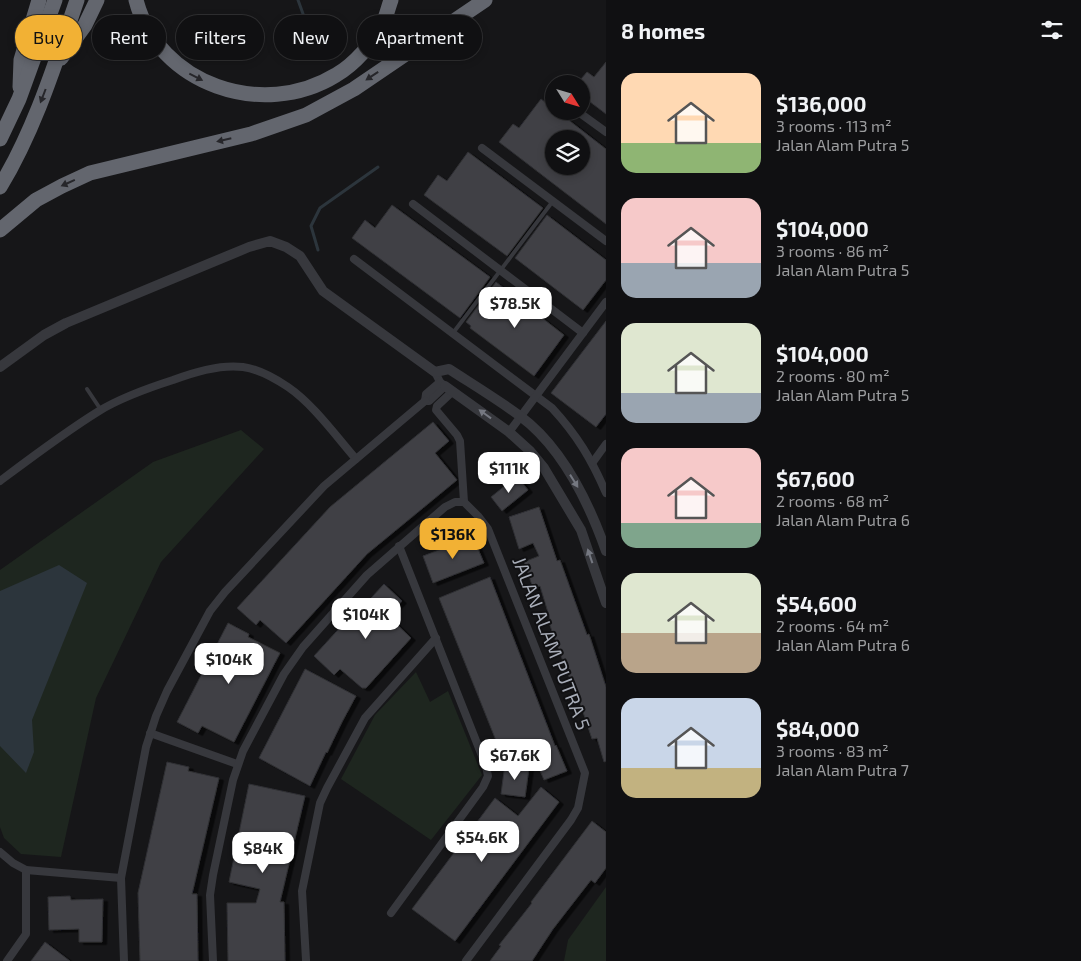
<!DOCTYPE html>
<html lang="en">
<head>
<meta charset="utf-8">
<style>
  :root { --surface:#101012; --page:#1e1e20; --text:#f1f3f6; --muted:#9c9d9f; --line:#303032; --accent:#f2b134 }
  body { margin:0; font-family:"Exo 2",sans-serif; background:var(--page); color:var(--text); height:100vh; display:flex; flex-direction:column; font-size:19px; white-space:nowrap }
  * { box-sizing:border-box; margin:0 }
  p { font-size:16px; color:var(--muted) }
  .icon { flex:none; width:28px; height:28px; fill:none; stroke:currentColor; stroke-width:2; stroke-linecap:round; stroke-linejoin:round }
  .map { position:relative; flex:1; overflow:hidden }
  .sheet { display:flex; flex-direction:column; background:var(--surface); width:475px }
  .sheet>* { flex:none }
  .banner { position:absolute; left:15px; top:15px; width:475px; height:45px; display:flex; gap:10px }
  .needle { width:32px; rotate:127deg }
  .buttons { position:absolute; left:545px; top:75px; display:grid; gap:10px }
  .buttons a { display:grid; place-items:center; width:45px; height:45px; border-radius:50%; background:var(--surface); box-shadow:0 2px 8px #0003,0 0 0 1px var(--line); font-size:25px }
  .price { position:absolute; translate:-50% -42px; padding:0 11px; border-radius:10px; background:#fff; color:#222; font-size:16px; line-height:32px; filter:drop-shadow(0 1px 2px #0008) }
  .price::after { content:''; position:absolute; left:50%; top:30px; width:15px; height:11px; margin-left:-8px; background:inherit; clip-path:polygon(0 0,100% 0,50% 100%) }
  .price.selected { background:var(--accent); color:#111 }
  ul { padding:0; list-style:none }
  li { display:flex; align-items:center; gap:15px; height:125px; padding:0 15px }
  li span { display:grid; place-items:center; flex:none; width:140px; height:100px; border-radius:15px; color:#555 }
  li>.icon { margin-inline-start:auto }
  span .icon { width:60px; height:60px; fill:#fffc; stroke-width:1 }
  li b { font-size:21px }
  h2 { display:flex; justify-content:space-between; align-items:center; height:60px; padding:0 15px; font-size:21px }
  .tag { padding:0 18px; border-radius:22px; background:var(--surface); box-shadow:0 2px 8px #0003,0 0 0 1px var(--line); font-size:18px; line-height:45px }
  .tag.selected { background:var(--accent); color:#111 }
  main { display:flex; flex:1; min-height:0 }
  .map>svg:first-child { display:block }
  .green { fill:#1e261f }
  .water { fill:#2c353c }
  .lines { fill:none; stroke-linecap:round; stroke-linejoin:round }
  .stream { stroke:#2c353c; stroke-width:3 }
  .building { fill:#404145; stroke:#303034; fill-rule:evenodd; filter:url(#shadow) }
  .service { stroke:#37383d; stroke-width:4 }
  .minor { stroke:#37383d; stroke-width:8 }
  .tertiary { stroke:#37383d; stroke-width:10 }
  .motorway { stroke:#63666e; stroke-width:15 }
  .oneway { fill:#26262a }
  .oneway2 { fill:#757881 }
  .labels { text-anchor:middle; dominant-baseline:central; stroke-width:4; stroke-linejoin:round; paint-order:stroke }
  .street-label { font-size:19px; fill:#a8adb8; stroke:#111113 }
</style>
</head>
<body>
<main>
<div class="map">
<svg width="606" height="961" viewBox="0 0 606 961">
  <defs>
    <filter id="shadow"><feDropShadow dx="4.5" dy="2.5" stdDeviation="0" flood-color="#0009"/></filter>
  </defs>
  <rect width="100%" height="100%" fill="#161618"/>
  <!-- green -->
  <g class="green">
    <polygon points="241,430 264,449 161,562 96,698 61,857 21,854 4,838 0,827 0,570 153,462"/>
    <polygon points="416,672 430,702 448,691 482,775 431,840 341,779 375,715"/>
    <polygon points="606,887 606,961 564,961 568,940"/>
  </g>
  <!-- water -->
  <polygon class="water" points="59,565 87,583 32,720 34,752 26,773 0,746 0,591"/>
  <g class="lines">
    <!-- stream -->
    <g class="stream">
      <polyline points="298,0 319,58"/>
      <polyline points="318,250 311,226 320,208 378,167"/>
    </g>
  </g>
  <!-- building -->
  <g class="building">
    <polygon points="606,62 606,114 581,95 581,79 587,72 594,77"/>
    <path d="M541 99 554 109V111H557L606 149V224L499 142 513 124 519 128ZM554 139H581V166H554Z"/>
    <polygon points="468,152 543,208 507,256 424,195 438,175 447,181"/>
    <polygon points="392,205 490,277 460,318 352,238 365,220 375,228"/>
    <polygon points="547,215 606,260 606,280 583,310 515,258"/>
    <polygon points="496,282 564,335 534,376 470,328 471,326 466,322"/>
    <polygon points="606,321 606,414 596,427 551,393"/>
    <polygon points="433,422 449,441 435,453 457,480 367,554 286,643 260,620 256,625 237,608 330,507"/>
    <polygon points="517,476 528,490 502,511 491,497"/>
    <polygon points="539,507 557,561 560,560 587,635 589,634 606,687 606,761 604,762 597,738 592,739 575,688 573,689 565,664 564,664 548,620 550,619 540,586 533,588 524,562 539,556 533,543 519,549 509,517"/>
    <polygon points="473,537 484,563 433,583 423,556"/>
    <polygon points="490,577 555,746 556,745 567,771 544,780 530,747 503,758 439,598"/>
    <polygon points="384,584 402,601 388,616 411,638 366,688 362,688 340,669 334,675 314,656 357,609 359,611"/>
    <polygon points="228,623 249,634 248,637 280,653 234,742 202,726 198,733 177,722"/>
    <polygon points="305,669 356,696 342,722 327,753 326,752 310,786 259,758"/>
    <polygon points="167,762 189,767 188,771 219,778 192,894 197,894 198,961 140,961 138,893"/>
    <polygon points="505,764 529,768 525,797 501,794"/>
    <polygon points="249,784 305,796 280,902 284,902 285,961 228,961 227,903 256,903 260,889 229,882"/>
    <polygon points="541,787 559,802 455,941 412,909 495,798 518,816"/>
    <polygon points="592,821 606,832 606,868 595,883 591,880 553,929 532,961 490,961 501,946 499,945 532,903 531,902"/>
    <polygon points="70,896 71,900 103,899 102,942 79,942 79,929 49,930 48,897"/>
    <polygon points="45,942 70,961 31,961"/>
  </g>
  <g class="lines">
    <!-- service -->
    <g class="service">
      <polyline points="453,333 553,201"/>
      <polyline points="87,389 101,410"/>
    </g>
    <!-- minor -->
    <g class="minor">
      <polyline points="577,111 606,132"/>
      <polyline points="482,148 606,241"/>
      <polyline points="413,204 583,333"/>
      <path d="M354 259 552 408C577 435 592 460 606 493"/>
      <polyline points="453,391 437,406 436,410 457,435 460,441 464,502"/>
      <polyline points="425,401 429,401 445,386 440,382 435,372"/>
      <polyline points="425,401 426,394 440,382"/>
      <polyline points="509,432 606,302"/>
      <polyline points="593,462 606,444"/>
      <path d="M0 481C32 457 65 432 99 411 122 397 148 388 173 380 194 372 220 364 243 367 258 369 276 379 288 387 313 404 336 436 356 459"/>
      <polyline points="150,733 237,764"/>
      <polyline points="0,852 13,863 26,870 121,878"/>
      <polyline points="391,913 483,787 488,776 486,766 399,546"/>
      <polyline points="306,960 302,891 320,803 327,788 365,718 436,638"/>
      <polyline points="7,961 26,934 26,870"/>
      <polyline points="124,961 121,878 146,747 156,716 167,691 210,611 225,592 324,486 425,401"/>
      <polyline points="213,961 210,895 213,875 233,780 243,751 284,674 303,647 367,575 445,507 455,502 464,502 478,516 488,529 585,773 578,808 571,820 466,961"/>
    </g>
    <!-- tertiary -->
    <g class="tertiary">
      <path d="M0 367 44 335 66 323 249 247 270 241 286 247 300 256 323 291 435 372 449 369C472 384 497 399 520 416 562 447 589 503 606 551"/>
      <polyline points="445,386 509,432 530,451 544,468 581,530 606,603"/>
    </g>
    <!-- motorway -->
    <g class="motorway">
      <path d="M136 0C158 85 263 120 336 75 355 64 372 44 382 25 386 18 388 8 391 0"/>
      <polyline points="61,58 85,25 97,0"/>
      <polyline points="20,87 21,60 39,0"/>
      <polyline points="0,139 19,99 55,0"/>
      <path d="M0 187C35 129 55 64 77 0"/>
      <polyline points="0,230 36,200 62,186 90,173 251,134 306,115 354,89 485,0"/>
    </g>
  </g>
  <!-- one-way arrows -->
  <defs><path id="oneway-solid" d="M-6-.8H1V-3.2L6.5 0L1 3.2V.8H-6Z" transform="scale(1.25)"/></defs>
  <g class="oneway">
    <use href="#oneway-solid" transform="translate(372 76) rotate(146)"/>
    <use href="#oneway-solid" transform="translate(196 77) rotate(27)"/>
    <use href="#oneway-solid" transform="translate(43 96) rotate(111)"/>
    <use href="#oneway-solid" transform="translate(224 140) rotate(167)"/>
    <use href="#oneway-solid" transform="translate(68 183) rotate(156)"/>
  </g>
  <g class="oneway2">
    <use href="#oneway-solid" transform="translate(485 414) rotate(-144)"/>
    <use href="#oneway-solid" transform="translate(574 481) rotate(58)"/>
    <use href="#oneway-solid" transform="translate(590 556) rotate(-109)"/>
  </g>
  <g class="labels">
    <!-- street labels -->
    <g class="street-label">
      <text transform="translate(552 643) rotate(69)">JALAN ALAM PUTRA 5</text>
    </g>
  </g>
</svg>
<div class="buttons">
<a><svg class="needle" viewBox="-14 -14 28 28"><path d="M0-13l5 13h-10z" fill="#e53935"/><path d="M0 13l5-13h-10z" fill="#9c9d9f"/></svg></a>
<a><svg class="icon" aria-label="layers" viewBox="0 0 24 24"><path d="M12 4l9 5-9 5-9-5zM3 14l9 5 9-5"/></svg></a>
</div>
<b class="price" style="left:515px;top:329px">$78.5K</b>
<b class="price" style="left:509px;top:494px">$111K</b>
<b class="price selected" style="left:453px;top:560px">$136K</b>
<b class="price" style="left:366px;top:640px">$104K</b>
<b class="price" style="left:229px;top:685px">$104K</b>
<b class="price" style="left:515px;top:781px">$67.6K</b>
<b class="price" style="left:482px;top:863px">$54.6K</b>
<b class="price" style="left:263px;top:874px">$84K</b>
<div class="banner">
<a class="tag selected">Buy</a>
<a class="tag">Rent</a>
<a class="tag">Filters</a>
<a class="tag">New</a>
<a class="tag">Apartment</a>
</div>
</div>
<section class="sheet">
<h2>8 homes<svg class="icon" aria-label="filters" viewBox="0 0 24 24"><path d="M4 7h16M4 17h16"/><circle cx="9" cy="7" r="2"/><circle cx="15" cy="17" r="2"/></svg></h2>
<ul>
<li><span style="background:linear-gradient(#ffd9b3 70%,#8fb573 0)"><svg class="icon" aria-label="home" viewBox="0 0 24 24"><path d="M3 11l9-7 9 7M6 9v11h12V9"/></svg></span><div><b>$136,000</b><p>3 rooms · 113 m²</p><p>Jalan Alam Putra 5</p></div></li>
<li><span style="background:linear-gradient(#f6c9c9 65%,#9aa5b1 0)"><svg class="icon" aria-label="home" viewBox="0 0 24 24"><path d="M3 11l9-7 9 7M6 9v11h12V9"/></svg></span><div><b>$104,000</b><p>3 rooms · 86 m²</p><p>Jalan Alam Putra 5</p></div></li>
<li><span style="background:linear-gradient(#dfe7d0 70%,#9aa5b1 0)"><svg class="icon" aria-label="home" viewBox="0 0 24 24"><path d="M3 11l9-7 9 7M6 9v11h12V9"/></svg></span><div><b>$104,000</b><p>2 rooms · 80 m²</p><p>Jalan Alam Putra 5</p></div></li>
<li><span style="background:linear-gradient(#f6c9c9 75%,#7fa58c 0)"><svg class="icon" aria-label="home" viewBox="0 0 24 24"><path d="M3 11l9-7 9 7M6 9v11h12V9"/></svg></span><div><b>$67,600</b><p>2 rooms · 68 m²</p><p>Jalan Alam Putra 6</p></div></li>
<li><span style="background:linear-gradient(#dfe7d0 60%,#b9a48a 0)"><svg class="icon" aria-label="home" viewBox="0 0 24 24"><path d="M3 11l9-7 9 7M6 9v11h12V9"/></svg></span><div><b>$54,600</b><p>2 rooms · 64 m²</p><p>Jalan Alam Putra 6</p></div></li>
<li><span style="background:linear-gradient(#c9d6e8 70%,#c2b280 0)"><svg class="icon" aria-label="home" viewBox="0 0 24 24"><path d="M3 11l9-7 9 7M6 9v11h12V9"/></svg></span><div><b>$84,000</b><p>3 rooms · 83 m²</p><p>Jalan Alam Putra 7</p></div></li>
</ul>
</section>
</main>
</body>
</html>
